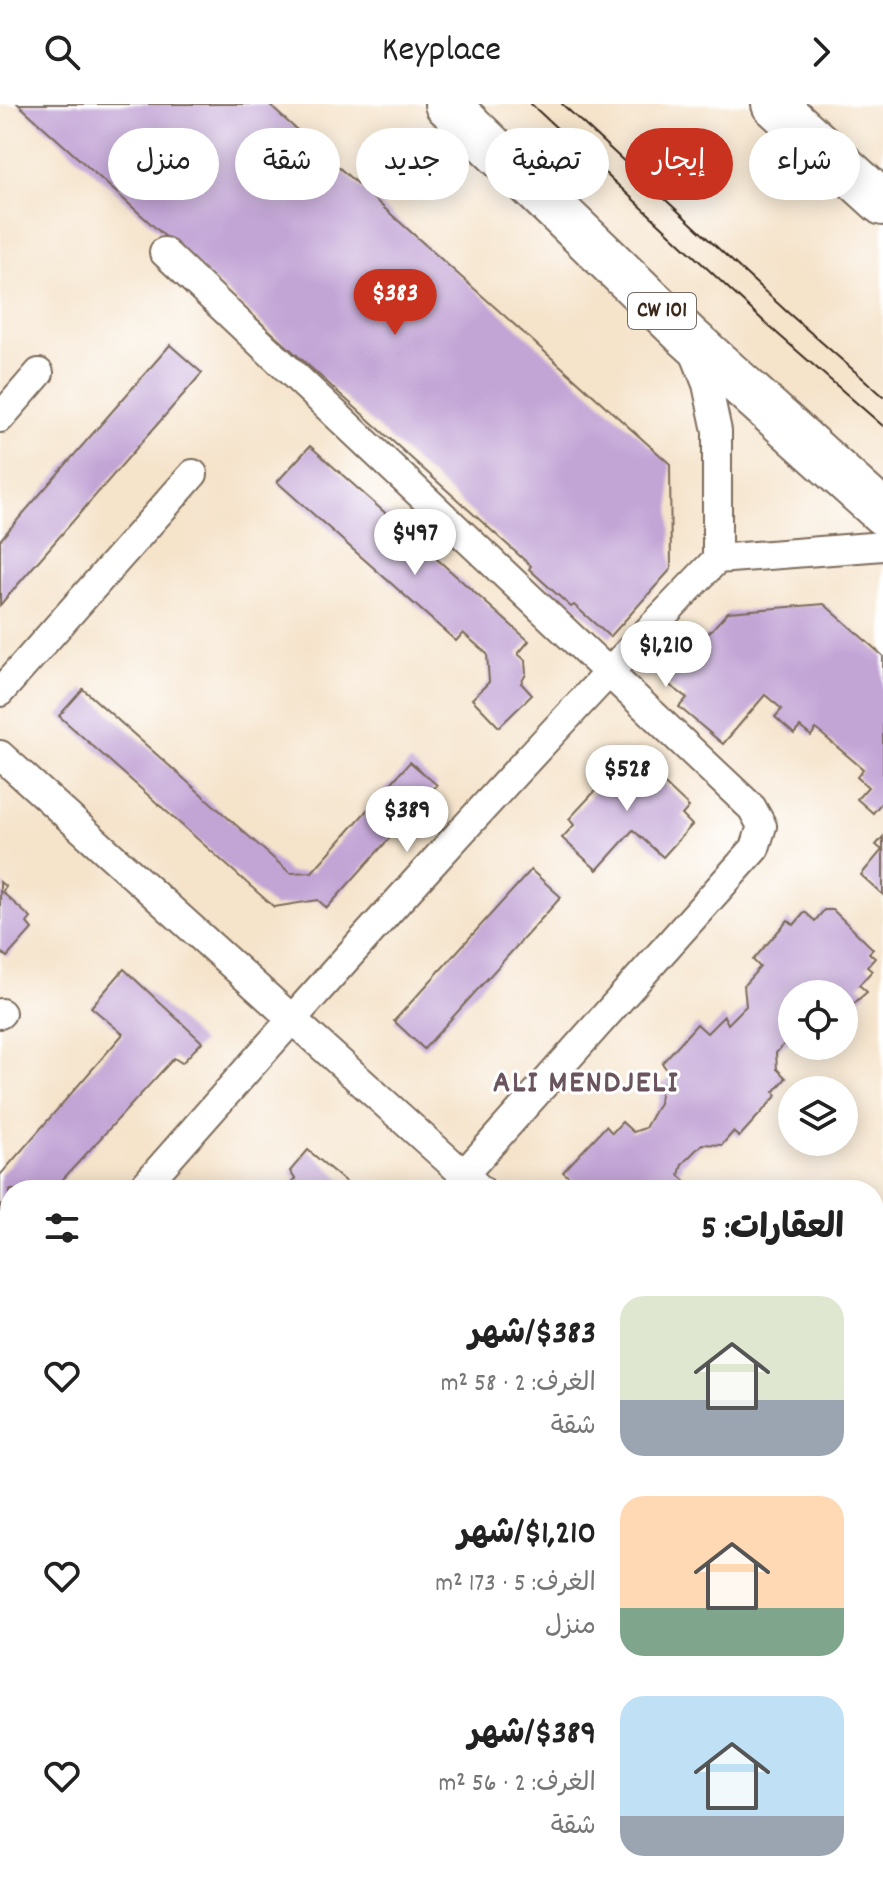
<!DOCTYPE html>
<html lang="ar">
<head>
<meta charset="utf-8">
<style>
  :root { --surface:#fff; --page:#f2f2f2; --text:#222; --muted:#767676; --accent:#c8321e }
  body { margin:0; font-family:Dekko,"Playpen Sans Arabic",sans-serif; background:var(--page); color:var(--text); direction:rtl; height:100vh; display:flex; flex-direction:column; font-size:30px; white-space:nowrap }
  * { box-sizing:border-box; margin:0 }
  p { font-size:26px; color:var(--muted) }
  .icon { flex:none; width:44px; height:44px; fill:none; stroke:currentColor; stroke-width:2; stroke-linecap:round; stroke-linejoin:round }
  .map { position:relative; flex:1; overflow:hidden; direction:ltr }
  .panel { position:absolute; left:0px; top:1076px; width:884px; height:712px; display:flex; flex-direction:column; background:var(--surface); border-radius:32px 32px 0 0; box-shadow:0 4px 20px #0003; direction:rtl }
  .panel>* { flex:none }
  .banner { position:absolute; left:24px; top:24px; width:836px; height:72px; direction:rtl; display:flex; gap:16px }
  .tools { position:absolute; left:778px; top:876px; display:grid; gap:16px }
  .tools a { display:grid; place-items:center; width:80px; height:80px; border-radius:50%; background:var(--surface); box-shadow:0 4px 20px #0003; font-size:40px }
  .price { position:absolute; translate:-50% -68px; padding:0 18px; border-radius:28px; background:#fff; color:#222; font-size:26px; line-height:52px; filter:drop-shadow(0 2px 4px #0008) }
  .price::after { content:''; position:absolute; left:50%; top:48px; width:24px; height:18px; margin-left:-12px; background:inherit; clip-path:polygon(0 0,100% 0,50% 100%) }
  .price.active { background:var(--accent); color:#fff }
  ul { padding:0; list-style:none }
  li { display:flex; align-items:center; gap:24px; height:200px; padding:0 40px }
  li span { display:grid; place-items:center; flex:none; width:224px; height:160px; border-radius:24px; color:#555 }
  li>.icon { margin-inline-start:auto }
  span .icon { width:96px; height:96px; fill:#fffc; stroke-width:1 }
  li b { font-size:34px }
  h2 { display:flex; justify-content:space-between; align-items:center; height:96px; padding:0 40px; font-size:34px }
  .tag { padding:0 28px; border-radius:36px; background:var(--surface); box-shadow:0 4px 20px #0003; font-size:28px; line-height:72px }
  .tag.active { background:var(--accent); color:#fff }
  header { display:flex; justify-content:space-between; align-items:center; height:104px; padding:0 40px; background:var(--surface); font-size:36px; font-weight:600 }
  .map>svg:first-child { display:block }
  .building { fill:#c2a4d5 }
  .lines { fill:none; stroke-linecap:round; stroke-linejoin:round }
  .service-casing { stroke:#7c6b5a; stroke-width:18 }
  .minor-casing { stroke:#7c6b5a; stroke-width:32 }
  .tertiary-casing { stroke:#7c6b5a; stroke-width:40 }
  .primary-casing { stroke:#7c6b5a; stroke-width:48 }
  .service { stroke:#fff; stroke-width:14 }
  .minor { stroke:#fff; stroke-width:28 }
  .tertiary { stroke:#fff; stroke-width:36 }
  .primary { stroke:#fff; stroke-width:44 }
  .tram { stroke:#3b2a1e; stroke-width:2 }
  .labels { text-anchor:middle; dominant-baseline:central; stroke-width:6; stroke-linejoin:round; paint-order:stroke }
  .shield { fill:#fff; stroke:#766a62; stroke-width:2 }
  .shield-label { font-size:22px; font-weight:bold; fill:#3b2a1e }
  .district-label { font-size:32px; font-weight:bold; letter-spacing:2px; fill:#6a555e; stroke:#fff }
</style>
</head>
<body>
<header><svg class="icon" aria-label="forward" viewBox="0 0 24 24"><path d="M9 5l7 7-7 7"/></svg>Keyplace<svg class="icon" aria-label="search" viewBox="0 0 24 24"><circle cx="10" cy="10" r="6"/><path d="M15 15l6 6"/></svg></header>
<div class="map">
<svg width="883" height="1788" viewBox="0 0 883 1788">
  <rect width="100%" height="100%" fill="#fff"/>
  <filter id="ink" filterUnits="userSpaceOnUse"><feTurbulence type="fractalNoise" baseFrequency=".0125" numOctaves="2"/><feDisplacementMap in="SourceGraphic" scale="16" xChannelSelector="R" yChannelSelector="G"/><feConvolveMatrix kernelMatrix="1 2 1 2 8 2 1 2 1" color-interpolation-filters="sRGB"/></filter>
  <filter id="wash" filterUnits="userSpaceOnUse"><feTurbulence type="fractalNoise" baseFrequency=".006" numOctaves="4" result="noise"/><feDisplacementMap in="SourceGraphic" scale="32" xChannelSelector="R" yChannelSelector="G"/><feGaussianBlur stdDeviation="1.8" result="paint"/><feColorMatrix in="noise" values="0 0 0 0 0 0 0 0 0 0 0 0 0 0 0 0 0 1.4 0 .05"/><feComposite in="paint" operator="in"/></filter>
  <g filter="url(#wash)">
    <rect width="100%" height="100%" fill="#f5e3ca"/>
    <g id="blocks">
      <!-- building -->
      <g class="building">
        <polygon points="18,0 268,0 670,360 671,465 610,533 574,501 571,503 529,465 531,462"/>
        <polygon points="170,241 202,269 0,501 0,436"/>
        <polygon points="310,342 529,537 518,550 525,556 526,570 521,579 532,591 499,623 472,595 489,578 487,550 463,529 456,537 277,378"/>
        <polygon points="824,500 883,552 883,697 873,709 857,695 868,683 857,673 863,665 816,625 811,632 800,623 794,630 775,613 782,605 765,591 723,640 679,603 687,594 664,577 728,508"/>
        <polygon points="83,585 290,769 312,768 410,658 437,681 327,804 318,796 274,803 59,612"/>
        <polygon points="618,646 640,667 650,666 689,703 682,711 692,721 663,753 633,726 597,766 562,734 574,721 569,715 609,672 601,665"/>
        <polygon points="883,733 883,791 861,771 882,746 876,741"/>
        <polygon points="531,766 561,793 424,945 394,917"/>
        <polygon points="0,778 6,783 2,788 31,814 27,819 32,825 7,853 0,847"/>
        <polygon points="824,806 833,806 873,845 869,849 875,854 867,863 872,867 859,881 867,888 851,902 844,895 844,890 792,890 792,937 783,941 776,949 777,965 786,974 774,988 777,991 739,1033 733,1028 722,1041 702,1040 682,1060 679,1071 691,1082 687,1086 567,1086 574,1078 563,1068 606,1022 612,1029 622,1018 633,1028 645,1024 659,999 661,981 672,973 662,959 697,920 707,929 724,912 728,920 746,902 744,881 760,863 753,856 788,816 794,821 805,808 815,817"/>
        <polygon points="124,865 202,938 182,959 174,954 53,1086 10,1086 10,1157 0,1168 0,1071 123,930 91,903"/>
        <polygon points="308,1046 355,1086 286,1086 295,1075 290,1067"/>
        <polygon points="874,1119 883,1125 883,1234 874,1243"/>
        <polygon points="874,1526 883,1535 883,1630 874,1621"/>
        <polygon points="27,1778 89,1778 85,1788 25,1788"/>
        <polygon points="283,1778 293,1778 305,1788 255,1788"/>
        <polygon points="672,1778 769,1778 777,1788 660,1788"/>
      </g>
    </g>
  </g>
  <g filter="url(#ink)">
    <use href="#blocks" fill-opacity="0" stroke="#7c6b5a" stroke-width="2"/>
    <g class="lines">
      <!-- service casing -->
      <g class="service-casing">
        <polyline id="service" points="874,1403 883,1392"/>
      </g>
      <!-- minor casing -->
      <g class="minor-casing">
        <g id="minor">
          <polyline points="164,148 752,704 762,722 755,744 464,1070"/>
          <polyline points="693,245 707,280 717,327 717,455 883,442"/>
          <polyline points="0,314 39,269"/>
          <polyline points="0,588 193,370"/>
          <polyline points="0,651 481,1086"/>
          <polyline points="0,910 1,909"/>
          <path d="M141 1086C329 872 519 660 717 455"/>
          <polyline points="0,1248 10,1236"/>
          <polyline points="874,1276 883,1266"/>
          <polyline points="0,1420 10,1428"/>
          <polyline points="874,1441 883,1449"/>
          <polyline points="0,1658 3,1652"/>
          <polyline points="408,1778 419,1788"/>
        </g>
      </g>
      <!-- tertiary casing -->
      <g class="tertiary-casing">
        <polyline id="tertiary" points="877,1788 883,1781"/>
      </g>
      <!-- primary casing -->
      <g class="primary-casing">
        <g id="primary">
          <polyline points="447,0 688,233 883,409"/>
          <polyline points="774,0 883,99"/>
        </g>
      </g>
      <!-- service -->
      <use href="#service" class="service"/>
      <!-- minor -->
      <use href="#minor" class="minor"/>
      <!-- tertiary -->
      <use href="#tertiary" class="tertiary"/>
      <!-- primary -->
      <use href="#primary" class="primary"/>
      <!-- tram -->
      <g class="tram">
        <polyline points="531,0 771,224 883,322"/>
        <polyline points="562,0 786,207 883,292"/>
      </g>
    </g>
  </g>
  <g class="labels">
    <!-- shield labels -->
    <rect class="shield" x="628" y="189" width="68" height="36" rx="6"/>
    <g class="shield-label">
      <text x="662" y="207">CW 101</text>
    </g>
    <!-- district labels -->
    <g class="district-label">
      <text x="586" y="981">ALI MENDJELI</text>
    </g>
  </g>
</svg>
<div class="tools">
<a><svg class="icon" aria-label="locate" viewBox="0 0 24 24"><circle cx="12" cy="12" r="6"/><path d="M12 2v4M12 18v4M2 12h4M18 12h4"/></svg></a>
<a><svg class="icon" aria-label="layers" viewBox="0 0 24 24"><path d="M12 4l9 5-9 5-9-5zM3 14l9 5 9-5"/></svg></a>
</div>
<b class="price active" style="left:395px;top:233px">$383</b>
<b class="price" style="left:415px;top:473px">$497</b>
<b class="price" style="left:666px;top:585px">$1,210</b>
<b class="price" style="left:627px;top:709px">$528</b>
<b class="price" style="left:407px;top:750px">$389</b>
<div class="banner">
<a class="tag">شراء</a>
<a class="tag active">إيجار</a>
<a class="tag">تصفية</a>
<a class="tag">جديد</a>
<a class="tag">شقة</a>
<a class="tag">منزل</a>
</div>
<section class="panel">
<h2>العقارات: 5<svg class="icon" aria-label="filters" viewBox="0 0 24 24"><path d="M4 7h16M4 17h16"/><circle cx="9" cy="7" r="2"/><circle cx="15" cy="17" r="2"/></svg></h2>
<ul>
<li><span style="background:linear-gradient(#dfe7d0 65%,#9aa5b1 0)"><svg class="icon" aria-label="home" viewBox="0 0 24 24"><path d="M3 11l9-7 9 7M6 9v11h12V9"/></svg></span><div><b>$383/شهر</b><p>الغرف: 2 · 58 m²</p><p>شقة</p></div><svg class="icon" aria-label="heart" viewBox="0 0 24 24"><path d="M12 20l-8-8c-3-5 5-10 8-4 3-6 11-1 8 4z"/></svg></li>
<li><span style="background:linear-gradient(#ffd9b3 70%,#7fa58c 0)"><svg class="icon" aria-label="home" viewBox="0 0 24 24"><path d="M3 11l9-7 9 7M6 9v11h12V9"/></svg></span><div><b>$1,210/شهر</b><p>الغرف: 5 · 173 m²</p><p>منزل</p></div><svg class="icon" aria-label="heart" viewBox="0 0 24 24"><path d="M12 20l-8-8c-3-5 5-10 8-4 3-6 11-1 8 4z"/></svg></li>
<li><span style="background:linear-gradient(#bfe0f5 75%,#9aa5b1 0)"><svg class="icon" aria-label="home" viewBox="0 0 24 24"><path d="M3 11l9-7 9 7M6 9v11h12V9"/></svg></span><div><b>$389/شهر</b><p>الغرف: 2 · 56 m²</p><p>شقة</p></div><svg class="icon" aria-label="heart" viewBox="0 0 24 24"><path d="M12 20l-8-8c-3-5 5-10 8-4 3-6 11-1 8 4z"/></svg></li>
</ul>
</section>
</div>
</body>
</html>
